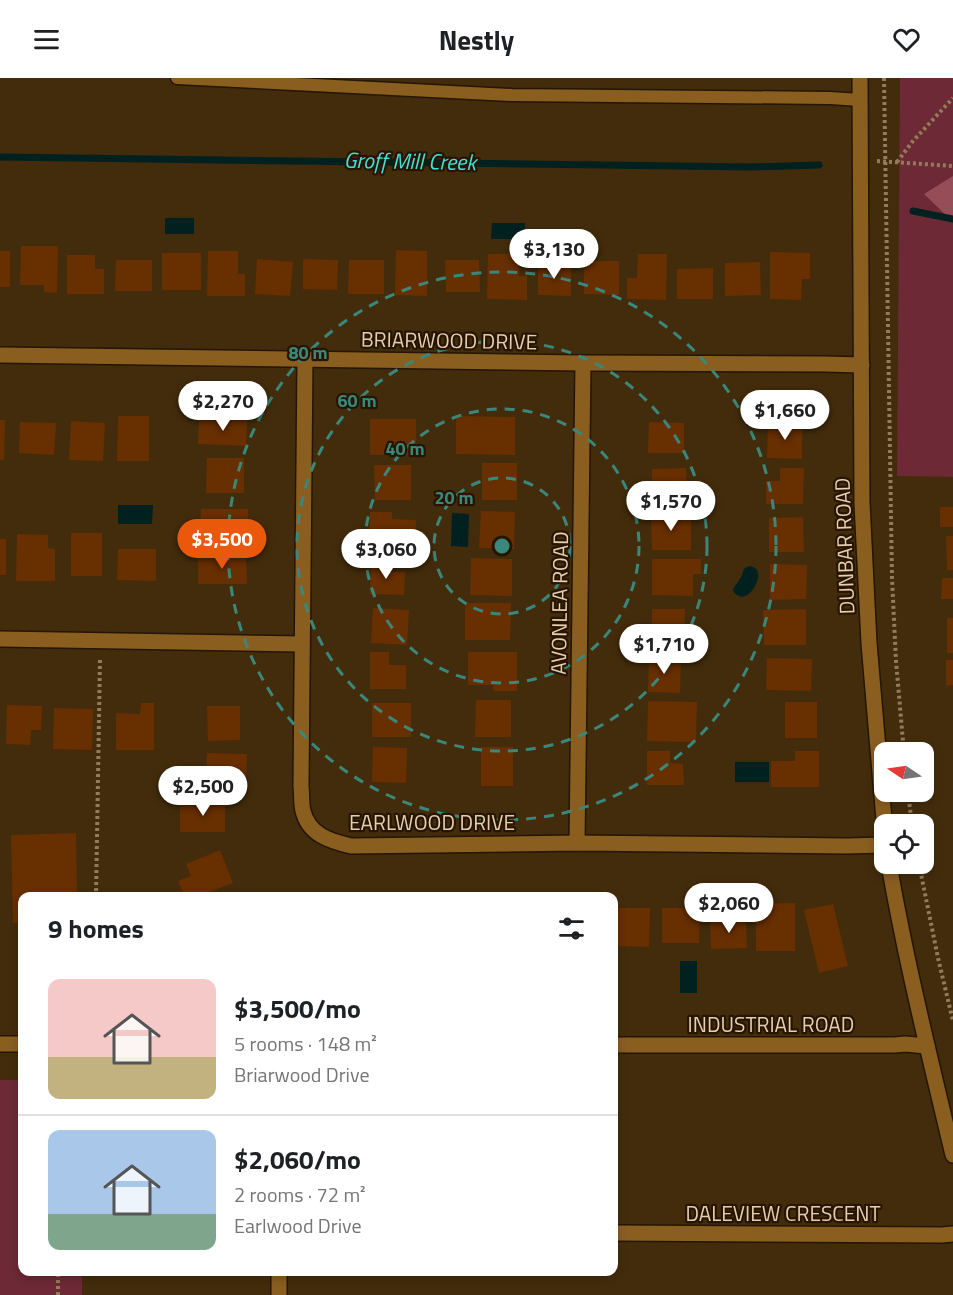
<!DOCTYPE html>
<html lang="en">
<head>
<meta charset="utf-8">
<style>
  :root { --surface:#fff; --page:#f2f2f2; --text:#202124; --muted:#757577; --line:#e0e0e0; --accent:#ea580c }
  body { margin:0; font-family:"Titillium Web",sans-serif; background:var(--page); color:var(--text); height:100vh; display:flex; flex-direction:column; font-size:22px; white-space:nowrap }
  * { box-sizing:border-box; margin:0 }
  p { font-size:20px; color:var(--muted) }
  .icon { flex:none; width:33px; height:33px; fill:none; stroke:currentColor; stroke-width:2; stroke-linecap:round; stroke-linejoin:round }
  .map { position:relative; flex:1; overflow:hidden }
  .panel { position:absolute; left:18px; top:814px; width:600px; height:384px; display:flex; flex-direction:column; background:var(--surface); border-radius:12px; box-shadow:0 3px 9px #0003 }
  .panel>* { flex:none }
  .needle { width:39px; rotate:283deg }
  .controls { position:absolute; left:874px; top:664px; display:grid; gap:12px }
  .controls a { display:grid; place-items:center; width:60px; height:60px; border-radius:12px; background:var(--surface); box-shadow:0 3px 9px #0003; font-size:30px }
  .price { position:absolute; translate:-50% -51px; padding:0 14px; border-radius:21px; background:#fff; color:#222; font-size:20px; line-height:39px; filter:drop-shadow(0 2px 3px #0008) }
  .price::after { content:''; position:absolute; left:50%; top:36px; width:18px; height:14px; margin-left:-9px; background:inherit; clip-path:polygon(0 0,100% 0,50% 100%) }
  .price.active { background:var(--accent); color:#fff }
  ul { padding:0; list-style:none }
  li { display:flex; align-items:center; gap:18px; height:150px; padding:0 30px }
  li+li { border-top:2px solid var(--line) }
  li span { display:grid; place-items:center; flex:none; width:168px; height:120px; border-radius:12px; color:#555 }
  li>.icon { margin-inline-start:auto }
  span .icon { width:72px; height:72px; fill:#fffc; stroke-width:1 }
  li b { font-size:26px }
  h2 { display:flex; justify-content:space-between; align-items:center; height:72px; padding:0 30px; font-size:26px }
  header { display:flex; justify-content:space-between; align-items:center; height:78px; padding:0 30px; background:var(--surface); font-size:27px; font-weight:700 }
  .map>svg:first-child { display:block }
  .green { fill:#6d2935 }
  .forest { fill:#964d57 }
  .water { fill:#002120 }
  .lines { fill:none; stroke-linecap:round; stroke-linejoin:round }
  .stream { stroke:#002120; stroke-width:7 }
  .building { fill:#682f00 }
  .lane-casing { stroke:#241604; stroke-width:15 }
  .street-casing { stroke:#241604; stroke-width:18 }
  .secondary-casing { stroke:#241604; stroke-width:18 }
  .path { stroke:#937b5b; stroke-width:4; stroke-dasharray:3 3; stroke-linecap:butt }
  .lane { stroke:#8a5e1f; stroke-width:12 }
  .street { stroke:#8a5e1f; stroke-width:15 }
  .secondary { stroke:#8a5e1f; stroke-width:15 }
  .ring { fill:none; stroke:#3a887b; stroke-width:3; stroke-dasharray:10 8 }
  .labels { text-anchor:middle; dominant-baseline:central; stroke-width:4.5; stroke-linejoin:round; paint-order:stroke }
  .street-label { font-size:21px; fill:#e7ceb0; stroke:#271500 }
  .water-label { font-size:22px; font-style:italic; fill:#41e0dc; stroke:#271500 }
  .centre { fill:#3a887b; stroke:#271500; stroke-width:3 }
  .ring-label { font-size:18px; text-anchor:middle; font-weight:bold; fill:#3a887b; stroke:#271500; stroke-width:4.5; stroke-linejoin:round; paint-order:stroke }
</style>
</head>
<body>
<header><svg class="icon" aria-label="menu" viewBox="0 0 24 24"><path d="M4 6h16M4 12h16M4 18h16"/></svg>Nestly<svg class="icon" aria-label="heart" viewBox="0 0 24 24"><path d="M12 20l-8-8c-3-5 5-10 8-4 3-6 11-1 8 4z"/></svg></header>
<div class="map">
<svg width="953" height="1217" viewBox="0 0 953 1217">
  <rect width="100%" height="100%" fill="#432c0b"/>
  <!-- green -->
  <g class="green">
    <polygon points="900,0 953,0 953,399 897,398"/>
    <polygon points="0,1002 22,1002 22,1194 82,1194 82,1217 0,1217"/>
  </g>
  <!-- forest -->
  <polygon class="forest" points="953,98 953,144 924,116"/>
  <!-- water -->
  <g class="water">
    <rect x="165" y="140" width="29" height="16"/>
    <polygon points="492,145 525,145 525,161 491,161"/>
    <polygon points="118,427 153,427 152,446 118,446"/>
    <polygon points="452,435 469,436 468,469 451,468"/>
    <path d="M751 488C755 490 757 490 758 495 760 507 744 529 733 513 734 507 737 506 740 501 745 494 740 490 751 488Z"/>
    <rect x="735" y="684" width="34" height="20"/>
    <rect x="680" y="883" width="17" height="32"/>
  </g>
  <g class="lines">
    <!-- stream -->
    <g class="stream">
      <polyline points="0,79 751,89 819,87"/>
      <polyline points="913,133 953,141"/>
    </g>
  </g>
  <!-- building -->
  <g class="building">
    <polygon points="21,168 58,168 57,215 44,214 44,207 20,207"/>
    <polygon points="396,172 427,173 427,218 395,217"/>
    <rect x="0" y="173" width="10" height="36"/>
    <polygon points="208,173 238,173 238,196 245,196 245,218 207,218"/>
    <polygon points="770,174 810,175 810,201 802,201 801,222 770,221"/>
    <rect x="162" y="175" width="39" height="37"/>
    <polygon points="488,176 520,176 519,198 527,198 527,222 487,221"/>
    <polygon points="638,176 667,176 666,222 627,221 627,200 637,200"/>
    <polygon points="67,177 95,177 95,191 104,191 104,216 67,216"/>
    <polygon points="257,181 293,184 290,218 255,216"/>
    <polygon points="303,181 338,182 337,212 303,211"/>
    <polygon points="116,182 152,182 152,213 115,213"/>
    <polygon points="349,182 384,182 384,216 348,216"/>
    <polygon points="445,182 479,182 480,214 446,214"/>
    <polygon points="584,183 619,183 619,217 584,216"/>
    <polygon points="760,184 761,217 725,218 725,185"/>
    <polygon points="538,185 571,186 571,218 538,217"/>
    <polygon points="713,190 713,221 677,221 677,191"/>
    <polygon points="118,338 149,338 149,383 117,383"/>
    <polygon points="456,338 515,339 515,377 456,376"/>
    <polygon points="199,341 247,342 246,368 198,366"/>
    <rect x="370" y="341" width="46" height="36"/>
    <polygon points="0,342 5,342 4,382 0,382"/>
    <polygon points="71,343 105,345 103,383 69,382"/>
    <polygon points="20,344 56,345 54,377 19,375"/>
    <polygon points="649,344 684,345 684,375 648,375"/>
    <polygon points="768,344 802,345 802,381 767,380"/>
    <polygon points="207,380 244,380 244,415 206,415"/>
    <rect x="482" y="385" width="35" height="37"/>
    <polygon points="374,387 411,387 411,422 375,422"/>
    <polygon points="686,390 687,424 652,425 652,391"/>
    <polygon points="780,390 804,390 803,426 766,426 766,403 780,403"/>
    <rect x="940" y="429" width="13" height="20"/>
    <polygon points="201,431 248,431 248,463 200,463"/>
    <polygon points="481,433 515,434 514,471 479,470"/>
    <polygon points="370,434 392,434 392,441 416,442 415,472 369,471"/>
    <polygon points="691,435 691,472 652,472 651,436"/>
    <polygon points="803,439 804,474 769,474 769,440"/>
    <rect x="71" y="455" width="31" height="43"/>
    <polygon points="17,456 48,457 48,470 55,471 55,503 16,503"/>
    <polygon points="946,458 953,458 953,492 947,492"/>
    <rect x="0" y="461" width="6" height="36"/>
    <polygon points="118,471 156,471 156,503 117,502"/>
    <polygon points="246,478 247,506 198,506 198,479"/>
    <polygon points="471,480 512,481 512,518 470,517"/>
    <polygon points="652,481 701,481 701,496 693,496 693,518 652,517"/>
    <polygon points="371,483 390,484 390,494 405,494 404,517 370,516"/>
    <polygon points="770,486 807,487 806,521 770,522"/>
    <polygon points="942,500 953,500 953,521 941,521"/>
    <polygon points="465,525 511,525 510,562 465,562"/>
    <polygon points="373,530 409,532 407,567 371,565"/>
    <polygon points="652,531 685,531 684,569 652,569"/>
    <polygon points="806,531 806,567 764,567 763,532"/>
    <rect x="947" y="540" width="6" height="35"/>
    <polygon points="370,574 389,574 389,587 406,587 406,611 370,611"/>
    <polygon points="468,574 517,574 517,613 494,613 493,607 468,607"/>
    <polygon points="649,579 681,580 680,615 648,614"/>
    <polygon points="767,580 812,581 811,613 766,612"/>
    <polygon points="946,582 953,582 953,607 946,608"/>
    <polygon points="476,622 511,622 511,659 475,659"/>
    <polygon points="648,623 697,624 696,664 647,663"/>
    <rect x="785" y="624" width="32" height="36"/>
    <polygon points="141,625 154,625 154,672 116,672 116,635 140,636"/>
    <rect x="372" y="625" width="39" height="34"/>
    <polygon points="7,627 42,628 41,652 31,652 30,667 6,666"/>
    <polygon points="207,628 240,628 240,662 208,663"/>
    <polygon points="54,630 93,631 92,672 53,671"/>
    <polygon points="373,669 407,670 406,705 372,704"/>
    <rect x="481" y="669" width="32" height="39"/>
    <polygon points="647,673 670,673 670,685 683,686 684,707 647,707"/>
    <polygon points="795,673 819,673 819,709 771,709 771,683 795,683"/>
    <polygon points="207,675 247,676 246,711 220,711 220,702 206,701"/>
    <polygon points="225,723 225,754 180,754 180,724"/>
    <polygon points="76,755 77,819 22,819 22,845 13,845 11,757"/>
    <polygon points="220,772 233,805 196,819 185,819 178,803 191,798 186,786"/>
    <polygon points="795,825 795,873 756,873 756,826"/>
    <polygon points="833,826 848,888 819,895 804,832"/>
    <polygon points="615,830 650,830 649,869 615,868"/>
    <polygon points="662,830 700,830 699,865 662,865"/>
    <polygon points="746,840 747,870 711,871 710,842"/>
  </g>
  <g class="lines">
    <!-- lane casing -->
    <g class="lane-casing">
      <polyline id="lane" points="177,0 512,17 830,20 860,22"/>
    </g>
    <!-- street casing -->
    <g class="street-casing">
      <g id="street">
        <polyline points="0,277 583,285 824,286 862,287"/>
        <path d="M305 281 301 708C302 716 301 725 303 733 309 757 330 763 351 768L577 765 847 768 885 767"/>
        <polyline points="0,561 302,566"/>
        <polyline points="577,765 583,285"/>
        <polyline points="0,966 22,966"/>
        <polyline points="614,967 895,967 905,966 927,968"/>
        <polyline points="614,1155 942,1157 953,1156"/>
        <polyline points="279,1194 279,1217"/>
      </g>
    </g>
    <!-- secondary casing -->
    <g class="secondary-casing">
      <g id="secondary">
        <polyline points="860,0 862,425 869,565 885,753"/>
        <path d="M889 786C906 884 930 980 953 1077"/>
      </g>
    </g>
    <!-- path -->
    <g class="path">
      <polyline points="884,0 892,500 896,583 904,675"/>
      <polyline points="877,83 953,88"/>
      <polyline points="897,84 913,63 953,20"/>
      <polyline points="908,714 912,747"/>
      <polyline points="919,786 938,880 953,943"/>
      <polyline points="96,819 100,580"/>
      <polyline points="58,1217 58,1194"/>
    </g>
    <!-- lane -->
    <use href="#lane" class="lane"/>
    <!-- street -->
    <use href="#street" class="street"/>
    <!-- secondary -->
    <use href="#secondary" class="secondary"/>
  </g>
  <!-- distance rings -->
  <g class="ring">
    <circle cx="502" cy="468" r="68"/>
    <circle cx="502" cy="468" r="137"/>
    <circle cx="502" cy="468" r="205"/>
    <circle cx="502" cy="468" r="274"/>
  </g>
  <g class="labels">
    <!-- street labels -->
    <g class="street-label">
      <text transform="translate(449 262) rotate(1)">BRIARWOOD DRIVE</text>
      <text transform="translate(844 468) rotate(-92)">DUNBAR ROAD</text>
      <text transform="translate(559 525) rotate(-89)">AVONLEA ROAD</text>
      <text x="432" y="744">EARLWOOD DRIVE</text>
      <text x="771" y="946">INDUSTRIAL ROAD</text>
      <text x="783" y="1135">DALEVIEW CRESCENT</text>
    </g>
    <!-- water labels -->
    <g class="water-label">
      <text transform="translate(410 83) rotate(1)">Groff Mill Creek</text>
    </g>
  </g>
  <circle cx="502" cy="468" r="9" class="centre"/>
  <g class="ring-label">
    <text x="308" y="281">80 m</text>
    <text x="357" y="329">60 m</text>
    <text x="405" y="377">40 m</text>
    <text x="454" y="426">20 m</text>
  </g>
</svg>
<div class="controls">
<a><svg class="needle" viewBox="-14 -14 28 28"><path d="M0-13l5 13h-10z" fill="#e53935"/><path d="M0 13l5-13h-10z" fill="#757577"/></svg></a>
<a><svg class="icon" aria-label="locate" viewBox="0 0 24 24"><circle cx="12" cy="12" r="6"/><path d="M12 2v4M12 18v4M2 12h4M18 12h4"/></svg></a>
</div>
<b class="price" style="left:554px;top:202px">$3,130</b>
<b class="price" style="left:223px;top:354px">$2,270</b>
<b class="price" style="left:785px;top:363px">$1,660</b>
<b class="price" style="left:671px;top:454px">$1,570</b>
<b class="price active" style="left:222px;top:492px">$3,500</b>
<b class="price" style="left:386px;top:502px">$3,060</b>
<b class="price" style="left:664px;top:597px">$1,710</b>
<b class="price" style="left:203px;top:739px">$2,500</b>
<b class="price" style="left:729px;top:856px">$2,060</b>
<section class="panel">
<h2>9 homes<svg class="icon" aria-label="filters" viewBox="0 0 24 24"><path d="M4 7h16M4 17h16"/><circle cx="9" cy="7" r="2"/><circle cx="15" cy="17" r="2"/></svg></h2>
<ul>
<li><span style="background:linear-gradient(#f6c9c9 65%,#c2b280 0)"><svg class="icon" aria-label="home" viewBox="0 0 24 24"><path d="M3 11l9-7 9 7M6 9v11h12V9"/></svg></span><div><b>$3,500/mo</b><p>5 rooms · 148 m²</p><p>Briarwood Drive</p></div></li>
<li><span style="background:linear-gradient(#a9c7e8 70%,#7fa58c 0)"><svg class="icon" aria-label="home" viewBox="0 0 24 24"><path d="M3 11l9-7 9 7M6 9v11h12V9"/></svg></span><div><b>$2,060/mo</b><p>2 rooms · 72 m²</p><p>Earlwood Drive</p></div></li>
</ul>
</section>
</div>
</body>
</html>
